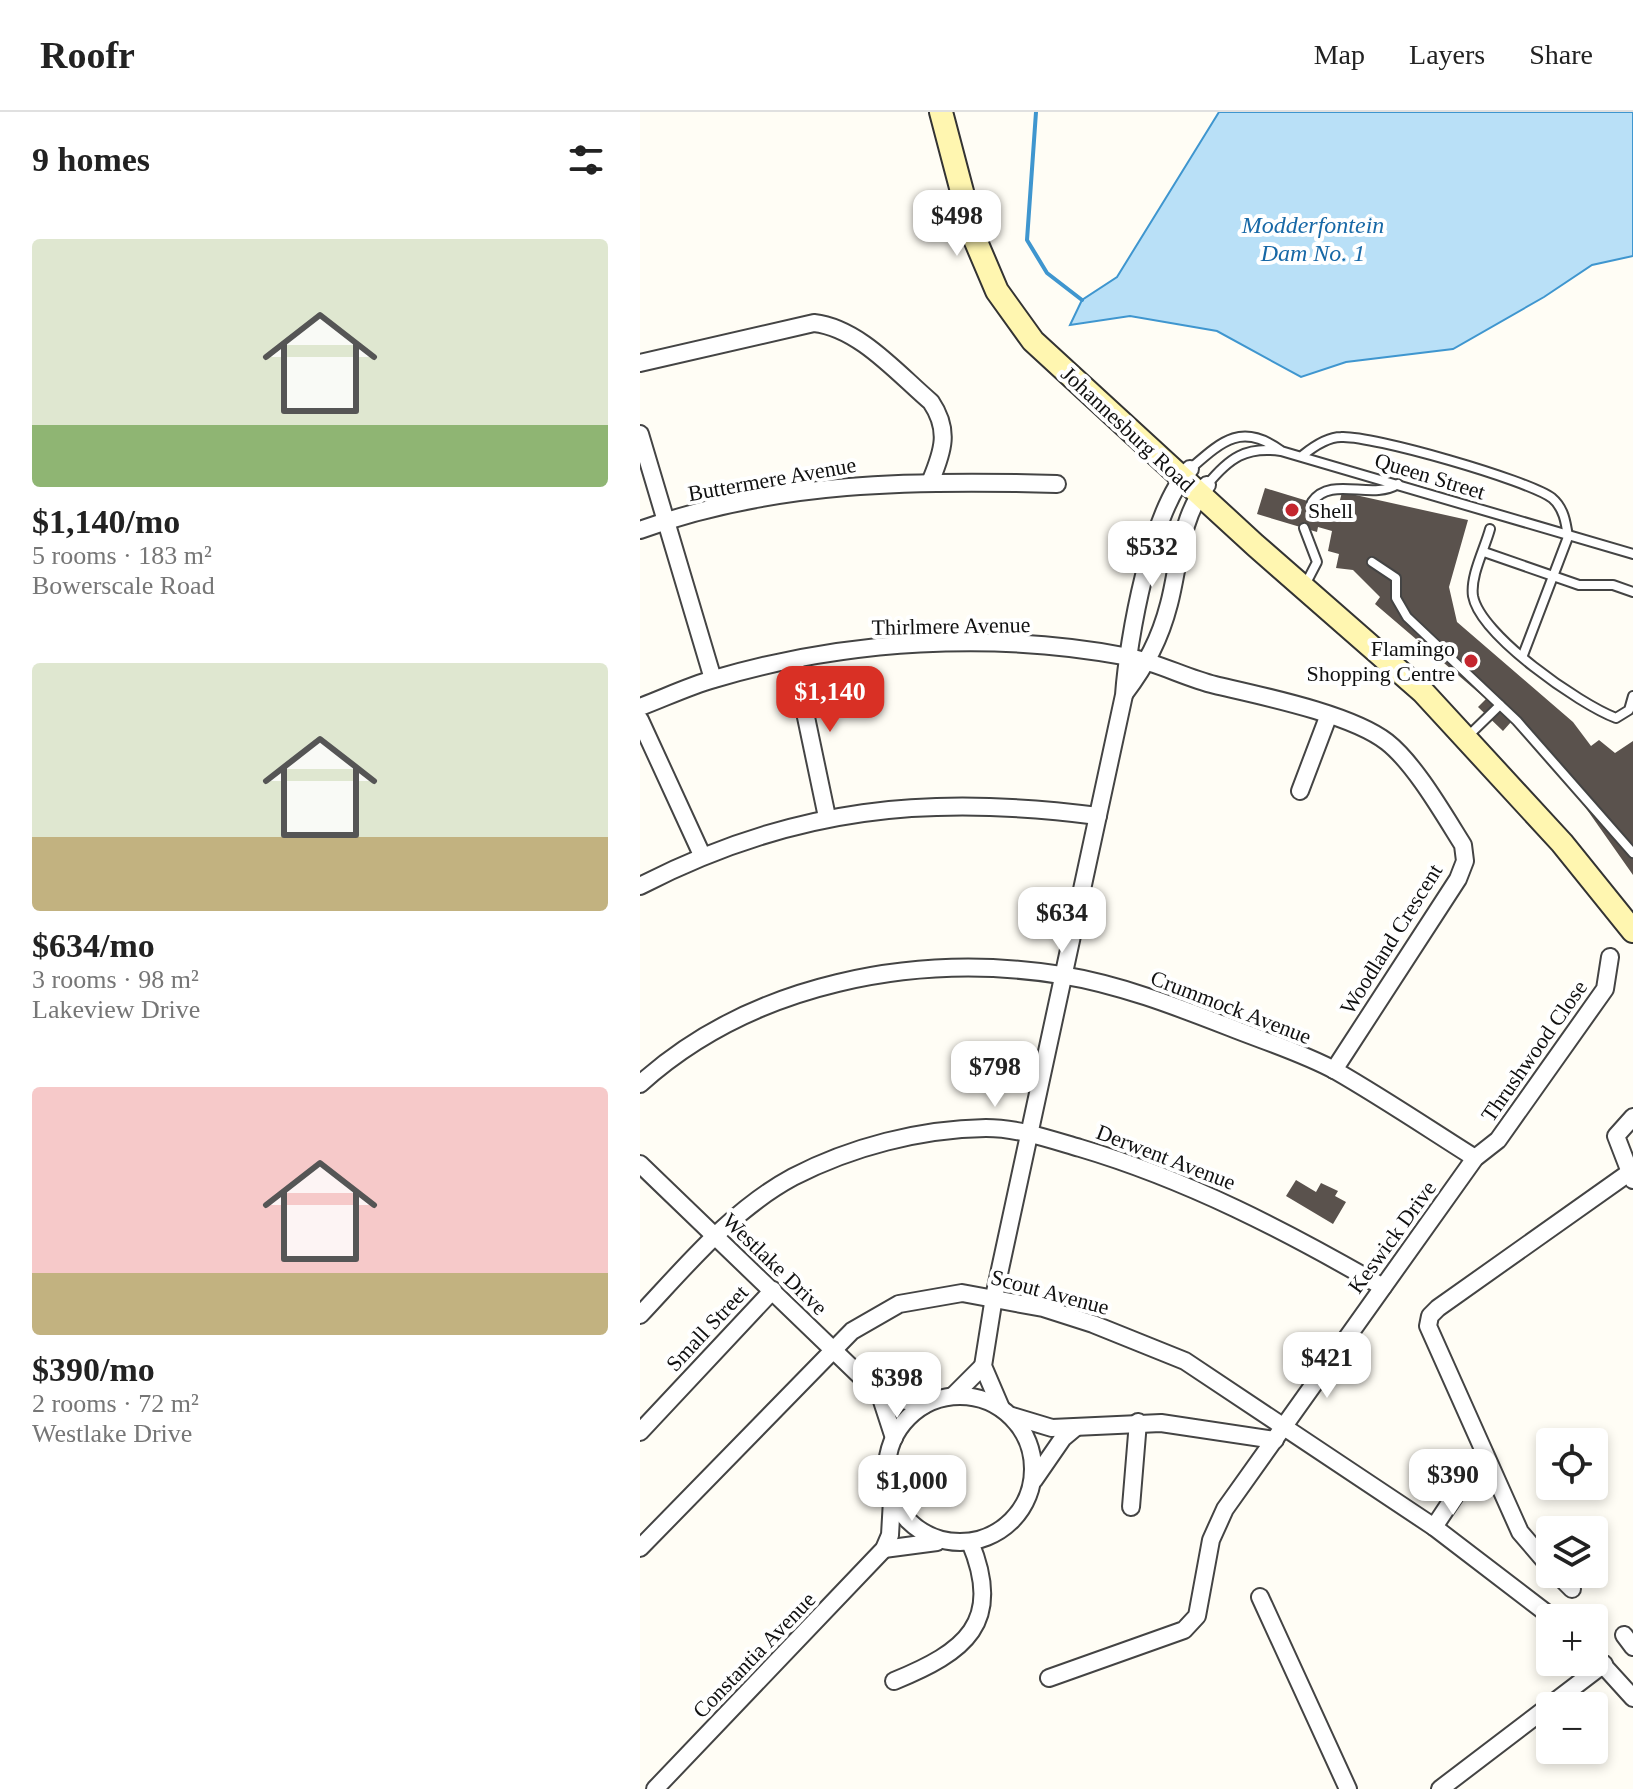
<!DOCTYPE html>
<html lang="en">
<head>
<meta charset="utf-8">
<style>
  :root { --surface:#fff; --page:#f6f6f6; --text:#222; --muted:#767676; --line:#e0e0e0; --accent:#d93025 }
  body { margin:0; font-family:Georgia,serif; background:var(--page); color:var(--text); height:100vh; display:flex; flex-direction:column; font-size:30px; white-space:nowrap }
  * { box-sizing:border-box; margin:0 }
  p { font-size:26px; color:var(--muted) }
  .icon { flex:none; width:44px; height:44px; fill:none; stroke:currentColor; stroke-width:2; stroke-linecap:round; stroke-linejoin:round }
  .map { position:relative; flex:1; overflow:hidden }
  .sheet { display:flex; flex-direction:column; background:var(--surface); width:640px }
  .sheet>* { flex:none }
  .buttons { position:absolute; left:896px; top:1316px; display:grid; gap:16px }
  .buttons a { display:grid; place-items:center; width:72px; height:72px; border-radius:8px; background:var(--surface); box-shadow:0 4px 12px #0003; font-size:40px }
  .price { position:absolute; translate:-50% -68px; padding:0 18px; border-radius:16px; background:#fff; color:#222; font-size:26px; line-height:52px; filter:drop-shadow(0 2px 4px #0008) }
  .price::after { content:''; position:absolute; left:50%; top:48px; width:24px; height:18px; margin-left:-12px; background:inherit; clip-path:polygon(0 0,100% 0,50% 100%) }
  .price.selected { background:var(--accent); color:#fff }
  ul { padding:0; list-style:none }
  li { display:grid; align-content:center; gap:16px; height:424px; padding:0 32px }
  li span { display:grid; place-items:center; height:248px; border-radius:8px; color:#555 }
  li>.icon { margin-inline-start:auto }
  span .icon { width:144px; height:144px; fill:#fffc; stroke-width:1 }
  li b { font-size:34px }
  h2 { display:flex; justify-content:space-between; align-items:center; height:96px; padding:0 32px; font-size:34px }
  header { display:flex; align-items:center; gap:48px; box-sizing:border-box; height:112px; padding:0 40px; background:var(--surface); border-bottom:2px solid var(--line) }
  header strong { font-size:38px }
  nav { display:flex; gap:44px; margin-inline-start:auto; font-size:28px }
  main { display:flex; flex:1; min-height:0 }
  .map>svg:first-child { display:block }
  .water { fill:#b9e0f7; stroke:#3f96cf; stroke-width:2 }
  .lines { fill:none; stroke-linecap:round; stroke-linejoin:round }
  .stream { stroke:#3f96cf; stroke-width:4 }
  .building { fill:#5a524d }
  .lane-casing { stroke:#444; stroke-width:12 }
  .street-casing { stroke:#444; stroke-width:20 }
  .secondary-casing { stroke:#333; stroke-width:26 }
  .lane { stroke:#fff; stroke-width:8 }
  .street { stroke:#fff; stroke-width:16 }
  .secondary { stroke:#fff6b0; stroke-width:22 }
  .poi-dot { fill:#c4262e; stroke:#fff; stroke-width:3 }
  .labels { text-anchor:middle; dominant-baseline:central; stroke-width:8; stroke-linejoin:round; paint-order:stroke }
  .street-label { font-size:22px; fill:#111; stroke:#fff }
  .poi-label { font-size:22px; fill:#111; stroke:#fff; text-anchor:start }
  .water-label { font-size:24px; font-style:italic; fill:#1768a6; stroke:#fff }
</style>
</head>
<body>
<header>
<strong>Roofr</strong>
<nav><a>Map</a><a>Layers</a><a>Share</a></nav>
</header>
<main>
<section class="sheet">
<h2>9 homes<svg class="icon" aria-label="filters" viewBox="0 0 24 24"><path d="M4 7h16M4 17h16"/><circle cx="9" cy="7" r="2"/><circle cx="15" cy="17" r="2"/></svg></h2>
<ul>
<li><span style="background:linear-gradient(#dfe7d0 75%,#8fb573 0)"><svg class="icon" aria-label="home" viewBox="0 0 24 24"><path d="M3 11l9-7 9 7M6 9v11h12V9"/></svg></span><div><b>$1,140/mo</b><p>5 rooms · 183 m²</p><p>Bowerscale Road</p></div></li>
<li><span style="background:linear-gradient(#dfe7d0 70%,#c2b280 0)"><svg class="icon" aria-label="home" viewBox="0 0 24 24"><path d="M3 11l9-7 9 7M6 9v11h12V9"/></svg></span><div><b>$634/mo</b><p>3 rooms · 98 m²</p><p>Lakeview Drive</p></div></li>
<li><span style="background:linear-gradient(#f6c9c9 75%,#c2b280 0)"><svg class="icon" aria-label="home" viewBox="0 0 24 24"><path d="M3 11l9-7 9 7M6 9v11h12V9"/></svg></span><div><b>$390/mo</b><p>2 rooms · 72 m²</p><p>Westlake Drive</p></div></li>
</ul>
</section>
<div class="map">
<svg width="993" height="1677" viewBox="0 0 993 1677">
  <rect width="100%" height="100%" fill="#fffdf5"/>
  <!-- water -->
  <polygon class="water" points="579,0 993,0 993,144 952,153 904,185 813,237 706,250 661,265 577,219 490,204 430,213 442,188 477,165"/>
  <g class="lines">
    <!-- stream -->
    <polyline class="stream" points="396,0 387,128 407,161 442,188"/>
  </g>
  <!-- building -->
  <g class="building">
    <polygon points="625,376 684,394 683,401 696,404 702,380 828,408 809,475 817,510 933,610 951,634 959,628 975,641 993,629 993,763 905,638 871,610 863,619 838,595 846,587 735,492 740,485 713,458 696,456 699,442 688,439 692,419 678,415 677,420 617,402"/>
    <polygon points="656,1068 676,1080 681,1071 698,1079 695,1084 706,1090 693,1112 646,1084"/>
  </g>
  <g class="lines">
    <!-- lane casing -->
    <g class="lane-casing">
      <g id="lane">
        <path d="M663 343C673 335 687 325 701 325 731 323 888 368 912 386 924 396 926 411 928 425L883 543"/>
        <path d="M550 357C581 330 601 310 640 338"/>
        <path d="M567 373C589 346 606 334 641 339L993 442"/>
        <path d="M672 390C691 363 732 389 758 372"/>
        <path d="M850 417C845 436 830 464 833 484 840 523 939 592 976 606L989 598 993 584"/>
        <polyline points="844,440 939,473 973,473 993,480"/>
        <polyline points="732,450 756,466 756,486 767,505 877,609 993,741"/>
        <polyline points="664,475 677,450 664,416"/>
        <polyline points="827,625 860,593"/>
      </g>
    </g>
    <!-- street casing -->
    <g class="street-casing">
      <g id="street">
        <path d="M0 251 174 211C219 216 257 261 291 290 310 318 303 339 291 368"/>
        <polyline points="0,322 73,567"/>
        <path d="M0 418C135 369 276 368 417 372"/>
        <polyline points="154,548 187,705"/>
        <path d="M485 581C506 553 520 527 529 492 539 455 540 404 567 373"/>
        <path d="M0 595C24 586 49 574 74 567 205 528 354 519 489 545 519 551 546 566 575 573 622 584 711 602 747 630 775 652 804 703 823 733L825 749 818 767 694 958"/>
        <polyline points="0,608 62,743"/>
        <polyline points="660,679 688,605"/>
        <path d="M0 774C153 695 289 682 458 704"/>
        <path d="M0 972C112 871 275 840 421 863 478 872 535 894 589 915 624 929 663 941 696 959 743 986 789 1017 835 1046"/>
        <polyline points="993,1005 976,1024 993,1068"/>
        <polyline points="0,1052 240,1283 254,1326"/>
        <path d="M0 1203C47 1153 92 1098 153 1065 211 1035 280 1017 346 1016 378 1016 409 1027 440 1036 548 1068 646 1119 743 1175"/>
        <polyline points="240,1283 284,1293"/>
        <circle cx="320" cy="1357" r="73"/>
        <polyline points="313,1284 343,1254"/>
        <path d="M361 1296 343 1254 354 1185 484 583C488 527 511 397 550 357"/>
        <polyline points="372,1304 412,1316 521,1311 635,1328"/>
        <polyline points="0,1320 133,1178"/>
        <polyline points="394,1368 423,1326 435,1316"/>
        <polyline points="491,1395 498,1310"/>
        <polyline points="794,1415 844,1340"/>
        <polyline points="0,1436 212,1219 259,1192 322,1181 403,1196 453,1212 545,1249 794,1415 913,1506"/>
        <polyline points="244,1437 297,1430"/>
        <polyline points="910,1455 880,1420 788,1214 790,1204 798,1196 990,1060"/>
        <polyline points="917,1462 932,1477"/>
        <polyline points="620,1485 708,1677"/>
        <polyline points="984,1523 993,1535"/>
        <polyline points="954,1543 993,1586"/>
        <polyline points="409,1566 544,1518 557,1504 571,1428 585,1397 835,1046 858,1028 965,877 970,845"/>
        <path d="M254 1569C325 1540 364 1511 330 1430"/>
        <polyline points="15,1677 244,1437 250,1423 252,1388"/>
        <polyline points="800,1677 964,1552"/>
      </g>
    </g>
    <!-- secondary casing -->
    <g class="secondary-casing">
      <polyline id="secondary" points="301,0 334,125 357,179 393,229 615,433 783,580 922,731 993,819"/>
    </g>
    <!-- lane -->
    <use href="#lane" class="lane"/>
    <!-- street -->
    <use href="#street" class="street"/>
    <!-- secondary -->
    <use href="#secondary" class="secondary"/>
  </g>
  <!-- markers -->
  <g class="poi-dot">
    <circle cx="652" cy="398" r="8"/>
    <circle cx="831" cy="549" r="8"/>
  </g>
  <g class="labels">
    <!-- street labels -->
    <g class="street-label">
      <text transform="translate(488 317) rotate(43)">Johannesburg Road</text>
      <text transform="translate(790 364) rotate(17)">Queen Street</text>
      <text transform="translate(132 367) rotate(-10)">Buttermere Avenue</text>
      <text transform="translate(311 514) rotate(-1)">Thirlmere Avenue</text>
      <text transform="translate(751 827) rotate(-58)">Woodland Crescent</text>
      <text transform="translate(591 895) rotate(21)">Crummock Avenue</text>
      <text transform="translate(894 939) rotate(-55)">Thrushwood Close</text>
      <text transform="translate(526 1045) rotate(21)">Derwent Avenue</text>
      <text transform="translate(752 1125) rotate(-54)">Keswick Drive</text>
      <text transform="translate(135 1152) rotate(44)">Westlake Drive</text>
      <text transform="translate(410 1180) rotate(15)">Scout Avenue</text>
      <text transform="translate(67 1216) rotate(-47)">Small Street</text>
      <text transform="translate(114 1543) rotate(-46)">Constantia Avenue</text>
    </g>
    <!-- poi labels -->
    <g class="poi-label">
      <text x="668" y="398">Shell</text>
      <text x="815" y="536" text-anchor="end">Flamingo<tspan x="815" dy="25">Shopping Centre</tspan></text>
    </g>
    <!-- water labels -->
    <g class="water-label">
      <text x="673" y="113">Modderfontein<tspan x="673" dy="28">Dam No. 1</tspan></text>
    </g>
  </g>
</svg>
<div class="buttons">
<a><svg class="icon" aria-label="locate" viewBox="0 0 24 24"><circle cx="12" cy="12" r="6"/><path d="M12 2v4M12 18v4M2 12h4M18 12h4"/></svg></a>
<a><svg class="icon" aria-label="layers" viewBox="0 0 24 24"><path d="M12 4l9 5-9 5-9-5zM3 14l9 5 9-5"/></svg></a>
<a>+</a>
<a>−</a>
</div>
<b class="price" style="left:317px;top:146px">$498</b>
<b class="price" style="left:512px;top:477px">$532</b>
<b class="price selected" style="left:190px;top:622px">$1,140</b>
<b class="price" style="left:422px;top:843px">$634</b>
<b class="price" style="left:355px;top:997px">$798</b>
<b class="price" style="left:687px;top:1288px">$421</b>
<b class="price" style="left:257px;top:1308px">$398</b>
<b class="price" style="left:813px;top:1405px">$390</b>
<b class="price" style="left:272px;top:1411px">$1,000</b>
</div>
</main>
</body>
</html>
